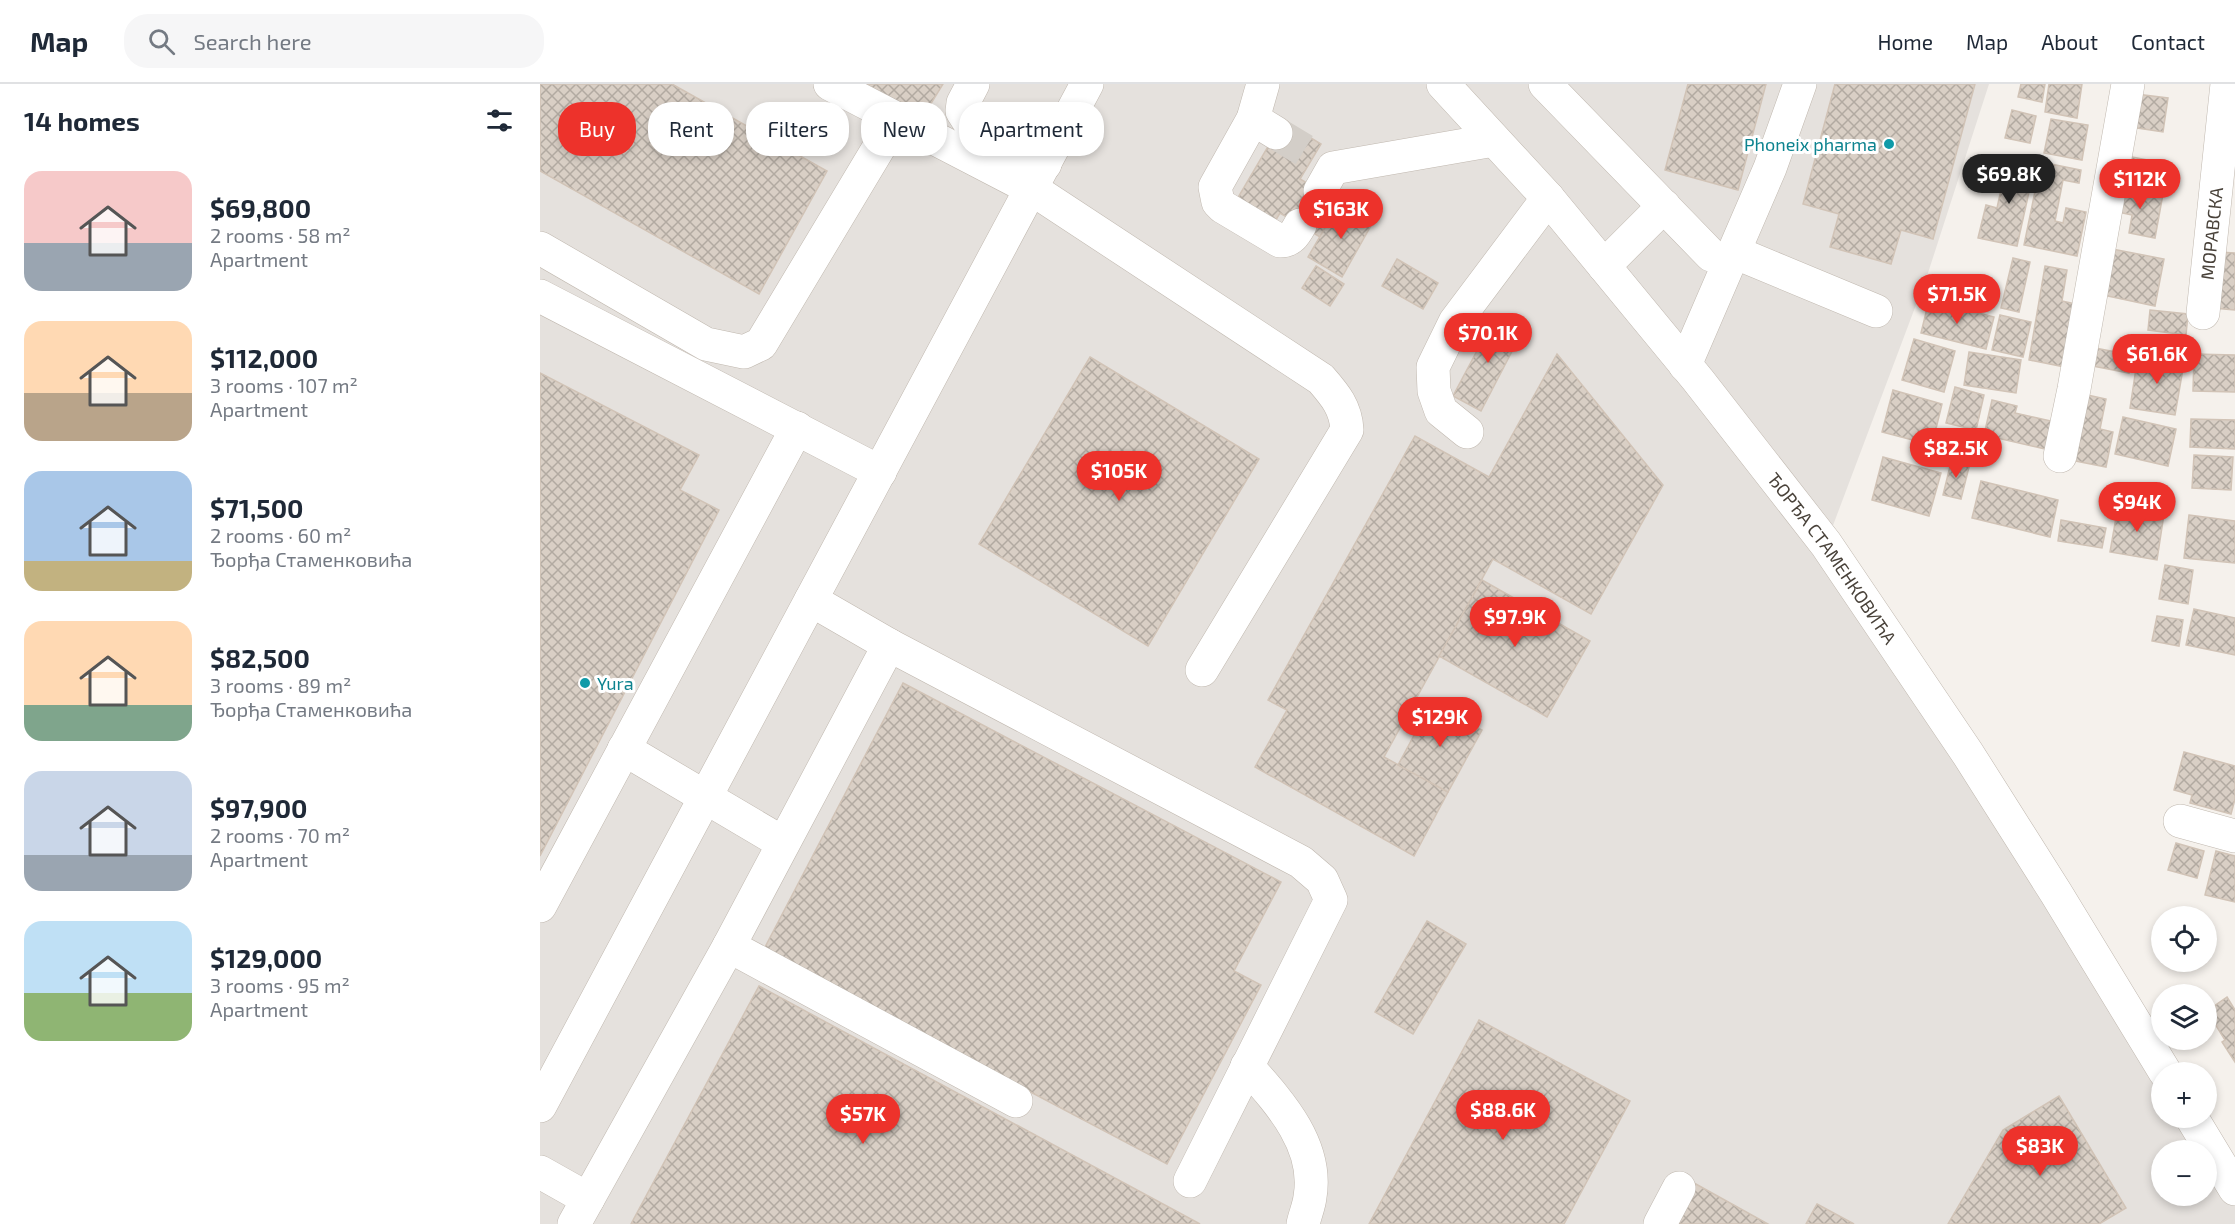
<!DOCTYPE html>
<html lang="en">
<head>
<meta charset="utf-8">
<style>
  :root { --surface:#fff; --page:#f6f6f7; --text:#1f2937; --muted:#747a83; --line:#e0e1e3; --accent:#ed322b }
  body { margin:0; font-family:"Exo 2",sans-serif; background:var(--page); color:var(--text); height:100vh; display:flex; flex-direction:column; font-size:22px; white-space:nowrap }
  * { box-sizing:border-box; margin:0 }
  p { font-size:20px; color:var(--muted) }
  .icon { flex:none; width:33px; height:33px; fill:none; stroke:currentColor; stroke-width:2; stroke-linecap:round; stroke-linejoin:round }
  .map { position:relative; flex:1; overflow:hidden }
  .sheet { display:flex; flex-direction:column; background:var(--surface); width:540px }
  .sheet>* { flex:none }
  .banner { position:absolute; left:18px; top:18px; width:570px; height:54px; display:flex; gap:12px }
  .fabs { position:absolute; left:1611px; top:822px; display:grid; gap:12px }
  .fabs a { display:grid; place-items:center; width:66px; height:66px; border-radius:50%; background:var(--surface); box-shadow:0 3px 9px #0003; font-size:30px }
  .price { position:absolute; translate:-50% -51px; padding:0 14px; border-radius:21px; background:var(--accent); color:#fff; font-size:20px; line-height:39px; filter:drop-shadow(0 2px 3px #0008) }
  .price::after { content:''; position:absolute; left:50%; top:36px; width:18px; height:14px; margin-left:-9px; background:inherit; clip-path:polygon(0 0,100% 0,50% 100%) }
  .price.on { background:#222; color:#fff }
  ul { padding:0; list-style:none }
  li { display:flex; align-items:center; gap:18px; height:150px; padding:0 24px }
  li span { display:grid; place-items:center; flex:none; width:168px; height:120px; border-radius:18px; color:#555 }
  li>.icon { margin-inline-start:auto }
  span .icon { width:72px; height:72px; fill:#fffc; stroke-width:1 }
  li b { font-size:26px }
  h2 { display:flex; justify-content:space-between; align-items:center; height:72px; padding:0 24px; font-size:26px }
  .pill { padding:0 21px; border-radius:24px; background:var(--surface); box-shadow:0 3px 9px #0003; font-size:21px; line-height:54px }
  .pill.on { background:var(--accent); color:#fff }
  header { display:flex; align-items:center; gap:36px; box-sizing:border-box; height:84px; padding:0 30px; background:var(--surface); border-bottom:2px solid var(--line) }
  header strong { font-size:28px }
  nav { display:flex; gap:33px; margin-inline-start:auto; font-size:21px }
  .search { width:420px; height:54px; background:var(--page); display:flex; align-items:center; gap:15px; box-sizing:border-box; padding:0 21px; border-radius:24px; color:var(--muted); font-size:22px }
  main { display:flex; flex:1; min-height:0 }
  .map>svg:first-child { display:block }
  .industrial { fill:#e5e1dd; fill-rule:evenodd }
  .building { fill:url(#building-cross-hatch); stroke:#d1c3b6; stroke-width:1.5 }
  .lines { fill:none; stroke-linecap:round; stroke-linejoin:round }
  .minor-tunnel { stroke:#d3cec8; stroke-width:33; stroke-dasharray:33 16; stroke-linecap:butt }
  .minor-casing { stroke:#c0b8af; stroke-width:34 }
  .minor { stroke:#fff; stroke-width:33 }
  .culture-dot { fill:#0f9aa8; stroke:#fff; stroke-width:2 }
  .labels { text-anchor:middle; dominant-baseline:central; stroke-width:6; stroke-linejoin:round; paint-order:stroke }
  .culture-label { font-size:18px; fill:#0d838f; stroke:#fff; text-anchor:end }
  .street-label { font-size:18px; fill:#49423a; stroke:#fff }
</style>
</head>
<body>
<header>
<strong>Map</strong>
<div class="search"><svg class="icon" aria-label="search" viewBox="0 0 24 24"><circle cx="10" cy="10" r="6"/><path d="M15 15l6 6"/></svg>Search here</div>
<nav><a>Home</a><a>Map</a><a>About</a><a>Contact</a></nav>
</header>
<main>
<section class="sheet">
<h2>14 homes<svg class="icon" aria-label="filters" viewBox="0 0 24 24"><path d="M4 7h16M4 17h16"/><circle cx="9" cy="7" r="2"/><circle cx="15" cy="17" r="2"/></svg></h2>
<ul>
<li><span style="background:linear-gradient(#f6c9c9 60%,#9aa5b1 0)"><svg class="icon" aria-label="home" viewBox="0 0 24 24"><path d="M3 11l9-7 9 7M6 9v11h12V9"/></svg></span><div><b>$69,800</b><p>2 rooms · 58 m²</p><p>Apartment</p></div></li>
<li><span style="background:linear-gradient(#ffd9b3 60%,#b9a48a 0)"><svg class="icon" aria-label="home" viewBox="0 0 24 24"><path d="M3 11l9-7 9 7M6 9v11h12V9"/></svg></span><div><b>$112,000</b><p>3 rooms · 107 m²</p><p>Apartment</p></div></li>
<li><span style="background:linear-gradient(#a9c7e8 75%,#c2b280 0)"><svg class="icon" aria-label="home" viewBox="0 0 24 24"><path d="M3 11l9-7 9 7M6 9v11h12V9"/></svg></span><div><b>$71,500</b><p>2 rooms · 60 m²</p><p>Ђорђа Стаменковића</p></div></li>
<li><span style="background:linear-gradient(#ffd9b3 70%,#7fa58c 0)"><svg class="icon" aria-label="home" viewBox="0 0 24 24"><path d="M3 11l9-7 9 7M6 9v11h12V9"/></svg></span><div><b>$82,500</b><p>3 rooms · 89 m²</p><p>Ђорђа Стаменковића</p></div></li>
<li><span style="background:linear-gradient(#c9d6e8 70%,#9aa5b1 0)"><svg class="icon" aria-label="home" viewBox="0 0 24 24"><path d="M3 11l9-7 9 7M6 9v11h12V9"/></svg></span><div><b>$97,900</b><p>2 rooms · 70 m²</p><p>Apartment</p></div></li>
<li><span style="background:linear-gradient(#bfe0f5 60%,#8fb573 0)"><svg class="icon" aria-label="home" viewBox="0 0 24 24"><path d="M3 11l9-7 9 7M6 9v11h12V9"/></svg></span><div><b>$129,000</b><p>3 rooms · 95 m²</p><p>Apartment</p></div></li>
</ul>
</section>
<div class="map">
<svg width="1695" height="1140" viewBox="0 0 1695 1140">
  <defs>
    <pattern id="building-cross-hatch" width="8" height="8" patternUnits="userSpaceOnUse" patternTransform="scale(1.5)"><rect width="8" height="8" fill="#d9cfc5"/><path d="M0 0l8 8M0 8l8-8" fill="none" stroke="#b2aaa1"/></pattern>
  </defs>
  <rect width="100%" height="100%" fill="#f5f1ec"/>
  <!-- industrial -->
  <path class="industrial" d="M0 0H1449L1388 189 1286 460 1622 988V1034H1652L1695 1105V1140H0ZM1622 1066H1666V1112H1622Z"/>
  <!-- building -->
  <g class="building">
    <polygon points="0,0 132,0 287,87 219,210 0,87"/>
    <polygon points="320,0 403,0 379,39"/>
    <polygon points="1148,0 1226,0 1198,106 1125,86"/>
    <polygon points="1295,0 1435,0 1393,155 1361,146 1351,180 1290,163 1299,130 1263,120"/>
    <polygon points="1481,0 1505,0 1502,18 1478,13"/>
    <polygon points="1509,0 1542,0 1537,34 1505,28"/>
    <polygon points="1596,10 1628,14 1623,48 1591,43"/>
    <polygon points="1472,26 1496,32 1490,59 1465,54"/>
    <polygon points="1511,35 1548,41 1542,76 1504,69"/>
    <polygon points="743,37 781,60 760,95 800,118 780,153 740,129 731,144 693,122"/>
    <polygon points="1582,71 1623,79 1618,102 1577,94"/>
    <polygon points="1468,74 1495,81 1477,162 1438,154 1446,121 1457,124"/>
    <polygon points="1501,78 1541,86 1539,99 1523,96 1515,137 1523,139 1526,124 1546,128 1537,172 1484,161"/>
    <polygon points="1577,102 1623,110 1615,154 1589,149 1592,131 1573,127"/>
    <polygon points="800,118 833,138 802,193 768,173"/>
    <polygon points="1567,164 1624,175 1615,222 1558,210"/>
    <polygon points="1678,168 1695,169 1695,226 1673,224"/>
    <polygon points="1473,174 1490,178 1479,228 1461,224"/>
    <polygon points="857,175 898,199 883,225 842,202"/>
    <polygon points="776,182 804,200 790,222 762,204"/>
    <polygon points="1505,182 1527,186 1522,217 1536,220 1525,283 1489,276"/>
    <polygon points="1389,216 1454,233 1446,265 1381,249"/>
    <polygon points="1610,226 1648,230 1646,251 1608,246"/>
    <polygon points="1460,231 1491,238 1483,273 1452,266"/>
    <polygon points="955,233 982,248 941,327 913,312"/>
    <polygon points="1374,255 1415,267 1404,308 1362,296"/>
    <polygon points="1550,263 1592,271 1589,289 1547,281"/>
    <polygon points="1429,268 1481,276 1476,309 1424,301"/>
    <polygon points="1017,270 1123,401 1051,530 953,475 844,673 908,708 874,772 715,683 747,626 728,616 875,352 949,393"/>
    <polygon points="1654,270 1695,271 1695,308 1653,307"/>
    <polygon points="1598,271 1644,279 1635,331 1590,324"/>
    <polygon points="550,273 719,375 608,562 439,460"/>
    <polygon points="0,289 159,371 140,406 179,426 0,772"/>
    <polygon points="1415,303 1444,311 1436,346 1406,339"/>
    <polygon points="1353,306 1402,320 1392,361 1342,348"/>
    <polygon points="1543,310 1566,315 1560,345 1573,348 1566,383 1530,376"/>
    <polygon points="1452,316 1477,322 1475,329 1520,339 1514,367 1444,351"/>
    <polygon points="1583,333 1636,345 1628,382 1575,370"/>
    <polygon points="1651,335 1695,336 1695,365 1650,363"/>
    <polygon points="1654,371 1693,373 1691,406 1652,404"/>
    <polygon points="1343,373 1401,389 1389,432 1332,416"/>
    <polygon points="1412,374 1430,379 1421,415 1403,411"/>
    <polygon points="1441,397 1518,416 1510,453 1432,434"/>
    <polygon points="1578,422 1624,430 1617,476 1570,468"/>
    <polygon points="1649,431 1695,437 1695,479 1644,474"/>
    <polygon points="1521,436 1566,444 1562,464 1518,457"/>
    <polygon points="1625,481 1653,486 1648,520 1619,515"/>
    <polygon points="942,496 1050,557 1007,633 899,572"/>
    <polygon points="1654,525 1695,534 1695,571 1646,561"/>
    <polygon points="1617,532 1643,536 1639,562 1612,557"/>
    <polygon points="363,599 741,798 694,887 721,901 627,1080 223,867"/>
    <polygon points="891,620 942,646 908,708 858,681"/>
    <polygon points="1644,668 1695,682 1695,715 1691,730 1650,719 1652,711 1634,706"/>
    <polygon points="1636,759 1664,767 1657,794 1628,786"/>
    <polygon points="1676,767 1695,772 1695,818 1665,811"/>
    <polygon points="887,837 926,860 873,950 835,928"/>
    <polygon points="219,902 660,1140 91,1140"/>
    <polygon points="1687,913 1695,926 1695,978 1682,958 1685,956 1667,927"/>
    <polygon points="939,936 1090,1017 1024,1140 829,1140"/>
    <polygon points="1519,1012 1586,1124 1559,1140 1408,1140 1463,1046"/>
    <polygon points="1154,1099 1228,1140 1132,1140"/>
    <polygon points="1277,1120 1314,1140 1266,1140"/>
  </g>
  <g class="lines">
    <!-- minor-tunnel -->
    <polyline class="minor-tunnel" points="736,49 774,72"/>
    <!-- minor casing -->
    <g class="minor-casing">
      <g id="minor">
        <path d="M290 0 492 105 781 295C795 311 806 324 807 346L662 586"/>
        <polyline points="433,0 423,19 422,27 431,41 505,80"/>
        <path d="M723 0 713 35 675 103 678 118 683 123 740 157C751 157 755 150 760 141"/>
        <path id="s1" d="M903 0 1008 114 1158 296 1286 460 1428 670 1516 809 1625 988"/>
        <polyline points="1005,0 1171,171"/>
        <polyline points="713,35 736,49"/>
        <polyline points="780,107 793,84 954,56"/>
        <polyline points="0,164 166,260 204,268 221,260 356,35"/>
        <polyline points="1194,168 1336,227"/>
        <polyline points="1064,182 1124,122"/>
        <polyline points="0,212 340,388"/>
        <path id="s2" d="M1663 229 1687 0"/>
        <polyline points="1145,281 1230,84 1260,0"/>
        <polyline points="927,348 901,327 894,307 893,283 915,238 1008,114"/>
        <polyline points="1520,372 1534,305 1588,0"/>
        <polyline points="271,516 349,561 189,862 476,1017"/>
        <polyline points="349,561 761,778 782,796 791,816 650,1097"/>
        <polyline points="84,665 243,759"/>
        <polyline points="1640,737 1695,752"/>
        <polyline points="0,822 257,344"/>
        <path d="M707 982C739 1018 779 1061 770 1113 769 1122 765 1131 763 1140"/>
        <polyline points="0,1022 547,0"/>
        <polyline points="1652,1034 1695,1105"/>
        <polyline points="0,1088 48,1115"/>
        <polyline points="34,1140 189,862"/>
        <polyline points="1120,1140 1139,1104"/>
      </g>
    </g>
    <!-- minor -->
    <use href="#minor" class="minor"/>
  </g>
  <!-- markers -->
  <g class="culture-dot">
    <circle cx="1349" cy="60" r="6"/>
    <circle cx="45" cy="599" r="6"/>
  </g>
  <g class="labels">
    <!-- culture labels -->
    <g class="culture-label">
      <text x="1337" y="60">Phoneix pharma</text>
      <text x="57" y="599" text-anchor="start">Yura</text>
    </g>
    <!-- street labels -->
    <g class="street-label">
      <text stroke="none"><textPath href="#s2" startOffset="80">МОРАВСКА</textPath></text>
      <text stroke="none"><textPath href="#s1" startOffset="614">ЂОРЂА СТАМЕНКОВИЋА</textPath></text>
    </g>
  </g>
</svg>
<div class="fabs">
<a><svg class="icon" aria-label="locate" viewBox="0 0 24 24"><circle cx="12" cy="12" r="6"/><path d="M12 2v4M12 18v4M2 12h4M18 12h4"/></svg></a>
<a><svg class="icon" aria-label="layers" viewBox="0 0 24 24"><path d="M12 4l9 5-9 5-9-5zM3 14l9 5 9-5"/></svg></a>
<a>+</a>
<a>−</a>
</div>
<b class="price on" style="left:1469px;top:121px">$69.8K</b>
<b class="price" style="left:1600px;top:126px">$112K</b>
<b class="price" style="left:801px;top:156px">$163K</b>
<b class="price" style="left:1417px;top:241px">$71.5K</b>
<b class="price" style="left:948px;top:280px">$70.1K</b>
<b class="price" style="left:1617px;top:301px">$61.6K</b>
<b class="price" style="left:1416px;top:395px">$82.5K</b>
<b class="price" style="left:579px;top:418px">$105K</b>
<b class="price" style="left:1597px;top:449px">$94K</b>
<b class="price" style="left:975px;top:564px">$97.9K</b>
<b class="price" style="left:900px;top:664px">$129K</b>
<b class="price" style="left:963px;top:1057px">$88.6K</b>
<b class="price" style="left:323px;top:1061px">$57K</b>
<b class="price" style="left:1500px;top:1093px">$83K</b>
<div class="banner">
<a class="pill on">Buy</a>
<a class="pill">Rent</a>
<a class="pill">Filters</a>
<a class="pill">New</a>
<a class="pill">Apartment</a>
</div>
</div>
</main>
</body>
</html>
